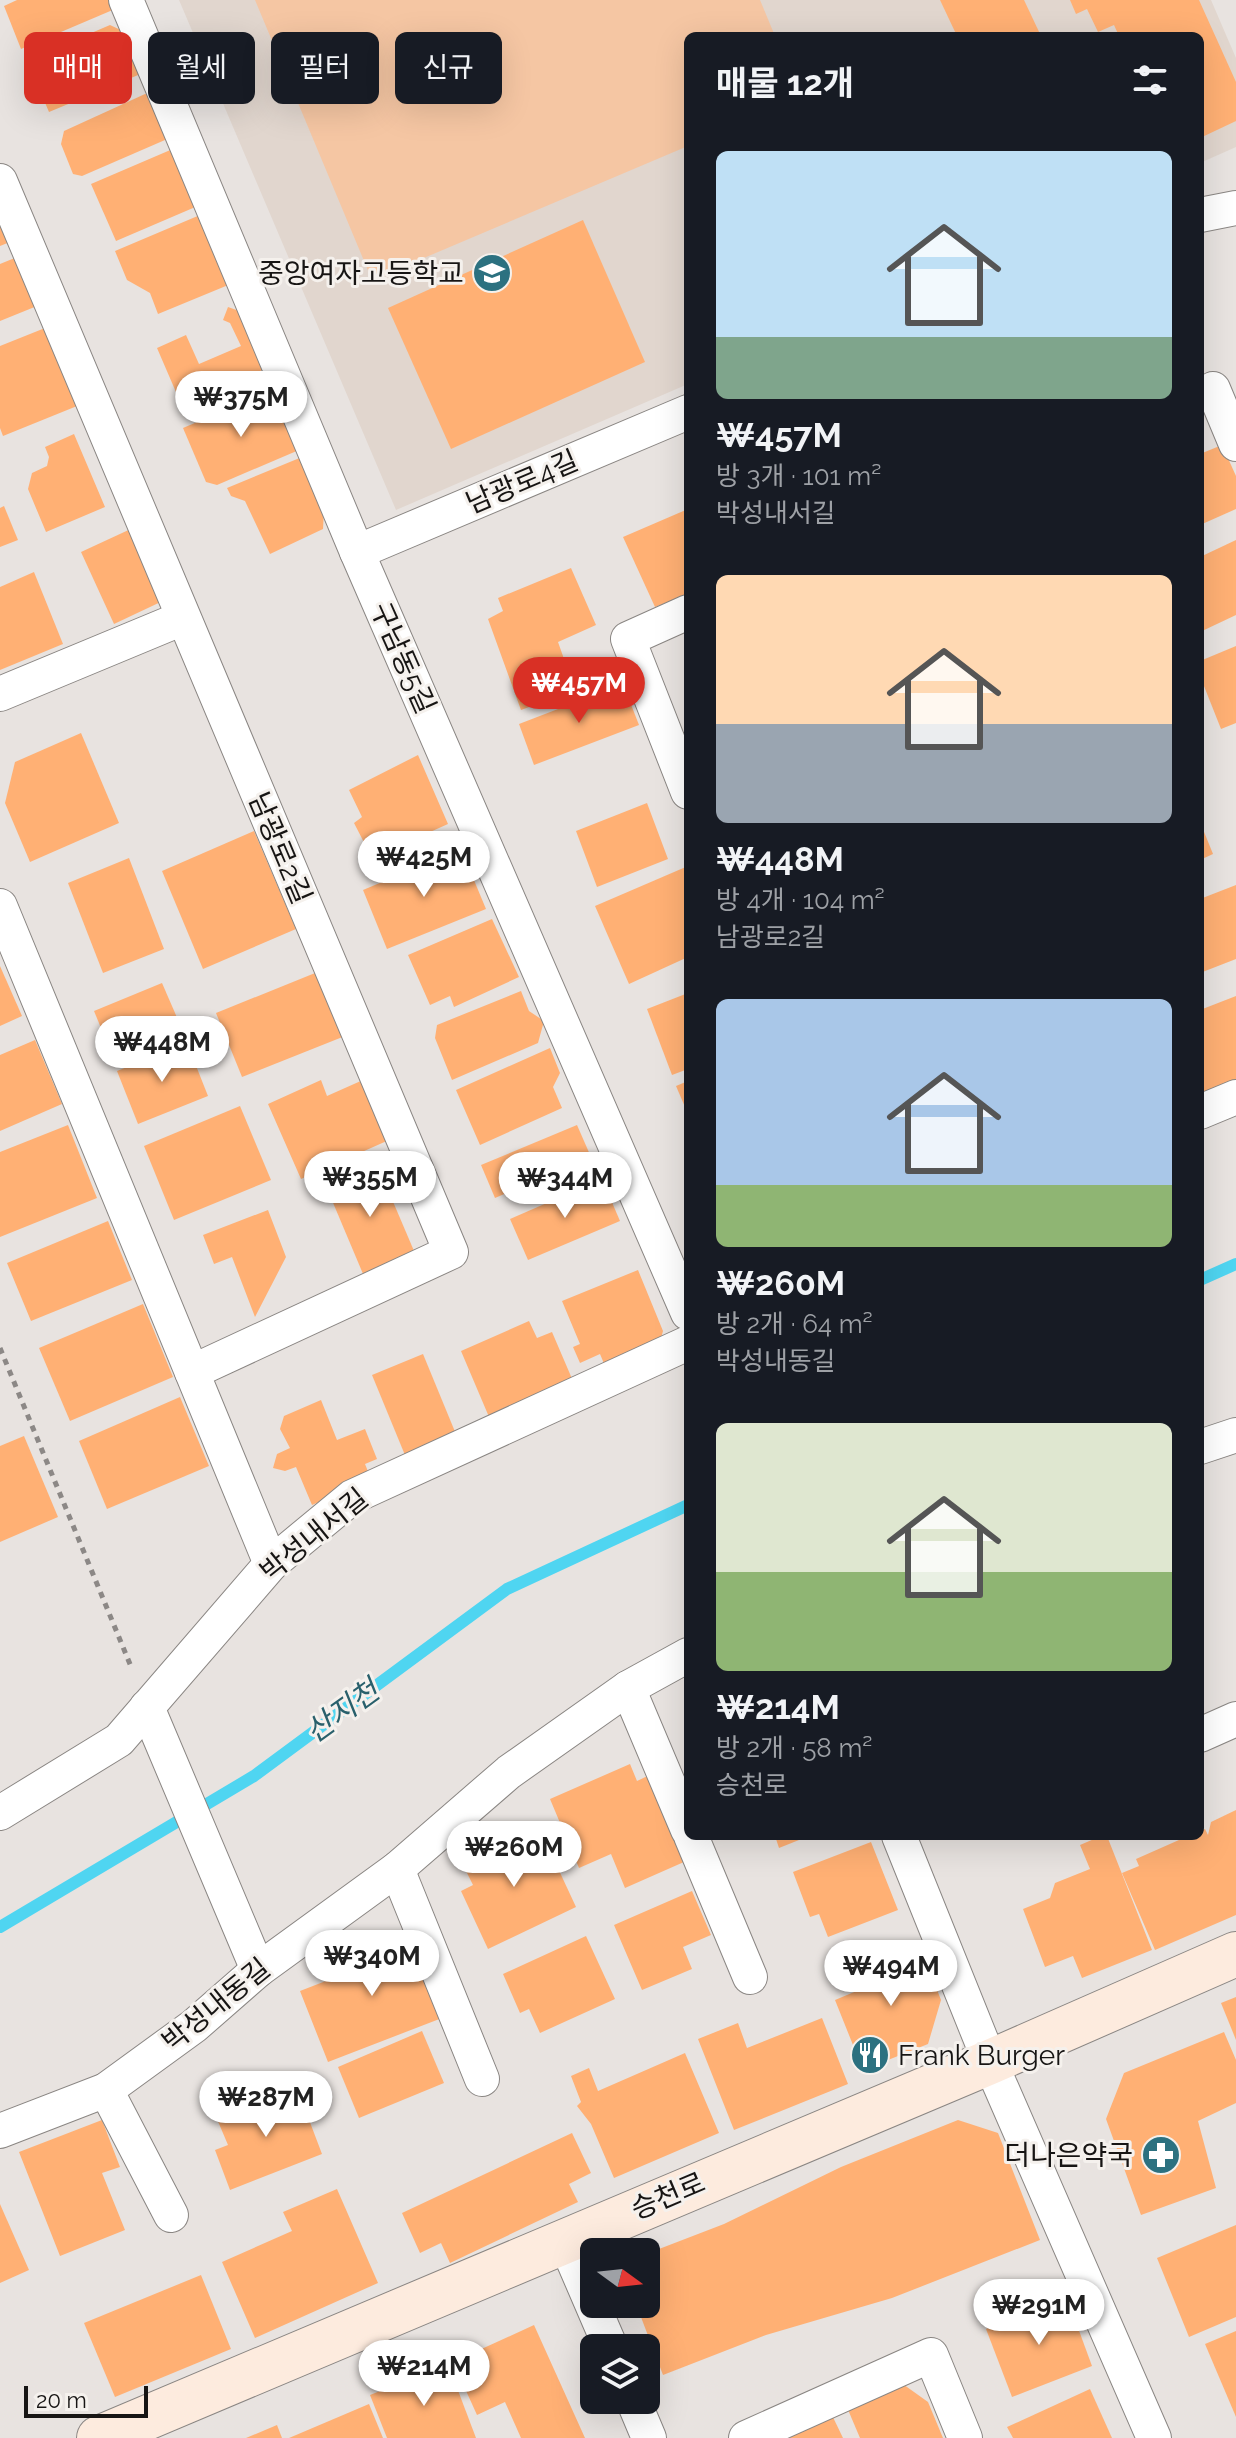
<!DOCTYPE html>
<html lang="ko">
<head>
<meta charset="utf-8">
<style>
  :root { --surface:#171b24; --page:#20242c; --text:#f1f3f6; --muted:#9ea1a6; --accent:#d93025 }
  body { margin:0; font-family:Raleway,"Noto Sans KR",sans-serif; background:var(--page); color:var(--text); height:100vh; display:flex; flex-direction:column; font-size:30px; white-space:nowrap }
  * { box-sizing:border-box; margin:0 }
  p { font-size:26px; color:var(--muted) }
  .icon { flex:none; width:44px; height:44px; fill:none; stroke:currentColor; stroke-width:2; stroke-linecap:round; stroke-linejoin:round }
  .map { position:relative; flex:1; overflow:hidden }
  .drawer { position:absolute; left:684px; top:32px; width:520px; height:1808px; display:flex; flex-direction:column; background:var(--surface); border-radius:12px; box-shadow:0 8px 32px #0002 }
  .drawer>* { flex:none }
  .hud { position:absolute; left:24px; top:32px; width:540px; height:72px; display:flex; gap:16px }
  .needle { width:52px; rotate:105deg }
  .controls { position:absolute; left:580px; top:2238px; display:grid; gap:16px }
  .controls a { display:grid; place-items:center; width:80px; height:80px; border-radius:12px; background:var(--surface); box-shadow:0 8px 32px #0002; font-size:40px }
  .scale { position:absolute; left:24px; bottom:20px; width:124px; box-sizing:border-box; padding-left:8px; border:4px solid #171514; border-top:0; font-size:22px; line-height:28px; white-space:nowrap; color:#171514; -webkit-text-stroke:6px #f5f1ed; paint-order:stroke }
  .price { position:absolute; translate:-50% -68px; padding:0 18px; border-radius:28px; background:#fff; color:#222; font-size:26px; line-height:52px; filter:drop-shadow(0 2px 4px #0008) }
  .price::after { content:''; position:absolute; left:50%; top:48px; width:24px; height:18px; margin-left:-12px; background:inherit; clip-path:polygon(0 0,100% 0,50% 100%) }
  .price.active { background:var(--accent); color:#fff }
  ul { padding:0; list-style:none }
  li { display:grid; align-content:center; gap:16px; height:424px; padding:0 32px }
  li span { display:grid; place-items:center; height:248px; border-radius:12px; color:#555 }
  li>.icon { margin-inline-start:auto }
  span .icon { width:144px; height:144px; fill:#fffc; stroke-width:1 }
  li b { font-size:34px }
  h2 { display:flex; justify-content:space-between; align-items:center; height:96px; padding:0 32px; font-size:34px }
  .chip { padding:0 28px; border-radius:12px; background:var(--surface); box-shadow:0 8px 32px #0002; font-size:28px; line-height:72px }
  .chip.active { background:var(--accent); color:#fff }
  .map>svg:first-child { display:block }
  .built { fill:#e1d6ce }
  .green { fill:#f5c6a3 }
  .lines { fill:none; stroke-linecap:round; stroke-linejoin:round }
  .stream { stroke:#4fd5f1; stroke-width:12 }
  .building { fill:#ffb074 }
  .minor-casing { stroke:#8a8683; stroke-width:36 }
  .secondary-casing { stroke:#8a8683; stroke-width:46 }
  .path { stroke:#8c8886; stroke-width:5; stroke-dasharray:6 6; stroke-linecap:butt }
  .minor { stroke:#fff; stroke-width:34 }
  .secondary { stroke:#fdebde; stroke-width:44 }
  .labels { text-anchor:middle; dominant-baseline:central; stroke-width:6; stroke-linejoin:round; paint-order:stroke }
  .poi-label { font-size:28px; fill:#171514; stroke:#f5f1ed; text-anchor:end }
  .street-label { font-size:28px; fill:#171514; stroke:#f5f1ed }
  .water-label { font-size:30px; font-style:italic; fill:#29606c; stroke:#f5f1ed }
</style>
</head>
<body>
<div class="map">
<svg width="1236" height="2438" viewBox="0 0 1236 2438">
  <rect width="100%" height="100%" fill="#e8e3e0"/>
  <!-- built -->
  <polygon class="built" points="179,0 1211,0 1236,58 1236,147 1200,163 1200,36 688,36 688,384 396,510"/>
  <!-- green -->
  <polygon class="green" points="255,0 760,0 775,36 688,36 688,146 372,280"/>
  <g class="lines">
    <!-- stream -->
    <g class="stream">
      <polyline points="1200,1280 1236,1264"/>
      <polyline points="0,1927 254,1776 507,1589 688,1505"/>
    </g>
  </g>
  <!-- building -->
  <g class="building">
    <polygon points="17,0 111,0 115,9 21,49 4,6"/>
    <polygon points="940,0 1024,0 1041,36 957,36"/>
    <polygon points="1070,0 1199,0 1236,82 1236,121 1200,138 1200,36 1119,36 1114,25 1098,32 1087,9 1076,14"/>
    <polygon points="110,25 127,33 143,73 49,112 31,70 37,68 33,58"/>
    <polygon points="145,94 154,96 168,129 165,140 82,176 73,174 61,144 64,131"/>
    <polygon points="175,148 200,205 116,241 91,184"/>
    <polygon points="0,204 15,240 0,246"/>
    <polygon points="200,215 238,281 158,314 150,293 127,280 115,251"/>
    <polygon points="583,220 645,362 451,449 388,308"/>
    <polygon points="22,255 42,304 0,321 0,264"/>
    <polygon points="228,307 242,312 267,368 182,406 157,348 186,335 199,364 241,346 230,323 223,320"/>
    <polygon points="50,326 82,404 3,436 0,428 0,346"/>
    <polygon points="274,389 299,450 217,485 206,482 183,428"/>
    <polygon points="74,434 105,507 46,532 28,489 32,473 47,466 49,457 45,447"/>
    <polygon points="1222,445 1236,476 1236,509 1200,525 1200,454"/>
    <polygon points="302,457 324,510 323,529 270,554 245,501 231,496 227,488"/>
    <polygon points="4,506 18,540 0,547 0,508"/>
    <polygon points="688,509 688,594 655,607 623,537"/>
    <polygon points="135,527 167,599 114,624 81,552"/>
    <polygon points="1236,540 1236,615 1200,632 1200,557"/>
    <polygon points="571,568 596,625 558,642 575,690 521,710 488,619 503,611 498,598"/>
    <polygon points="34,572 63,644 0,670 0,587"/>
    <polygon points="1236,646 1236,723 1221,729 1200,676 1200,661"/>
    <polygon points="623,684 639,725 534,765 519,724"/>
    <polygon points="81,733 119,823 30,862 5,803 15,762"/>
    <polygon points="418,755 448,824 372,858 354,823 362,817 349,790"/>
    <polygon points="647,803 668,859 597,887 576,831"/>
    <polygon points="1200,822 1213,854 1200,860"/>
    <polygon points="254,831 296,929 203,969 162,871"/>
    <polygon points="461,849 486,909 387,949 363,890"/>
    <polygon points="129,858 164,949 103,973 68,883"/>
    <polygon points="688,866 688,957 629,984 595,906"/>
    <polygon points="1236,885 1236,959 1200,973 1200,899"/>
    <polygon points="492,919 519,977 454,1007 450,996 430,1005 408,955"/>
    <polygon points="0,966 22,1016 0,1026"/>
    <polygon points="320,971 345,1036 242,1077 216,1013"/>
    <polygon points="162,983 182,1029 113,1057 94,1011"/>
    <polygon points="521,991 529,1011 544,1021 538,1043 452,1080 435,1038 437,1025"/>
    <polygon points="688,993 688,1069 672,1075 647,1009"/>
    <polygon points="1236,996 1236,1084 1205,1095 1200,1094 1200,1010"/>
    <polygon points="35,1040 62,1104 0,1131 0,1055"/>
    <polygon points="187,1043 208,1096 138,1124 117,1071"/>
    <polygon points="550,1048 560,1073 553,1087 562,1108 480,1145 456,1090"/>
    <polygon points="321,1080 327,1096 363,1080 389,1140 301,1179 268,1104"/>
    <polygon points="688,1081 688,1114 676,1086"/>
    <polygon points="240,1106 271,1180 174,1220 144,1146"/>
    <polygon points="68,1125 97,1198 0,1237 0,1152"/>
    <polygon points="577,1125 591,1157 495,1198 481,1165"/>
    <polygon points="374,1157 417,1258 366,1281 323,1179"/>
    <polygon points="602,1179 620,1221 528,1260 510,1219"/>
    <polygon points="268,1210 286,1257 255,1317 232,1257 214,1264 203,1235"/>
    <polygon points="108,1221 132,1280 31,1321 7,1263"/>
    <polygon points="638,1270 663,1331 657,1353 608,1373 600,1354 580,1363 573,1347 580,1344 562,1301"/>
    <polygon points="143,1304 173,1377 70,1421 39,1348"/>
    <polygon points="529,1321 537,1338 552,1332 576,1388 492,1424 461,1351"/>
    <polygon points="423,1354 458,1439 407,1460 372,1375"/>
    <polygon points="180,1397 209,1466 107,1509 79,1441"/>
    <polygon points="321,1400 337,1440 365,1429 377,1459 365,1464 371,1479 312,1505 296,1467 285,1471 273,1468 277,1454 290,1448 280,1429 284,1416"/>
    <polygon points="24,1436 58,1517 0,1542 0,1446"/>
    <polygon points="630,1764 637,1781 656,1772 693,1858 625,1888 611,1854 579,1868 550,1799"/>
    <polygon points="1236,1810 1236,1915 1155,1950 1122,1873 1139,1866 1136,1859 1188,1836 1200,1836 1200,1831 1205,1829 1208,1835 1211,1822"/>
    <polygon points="543,1836 576,1907 488,1949 461,1891 473,1885 460,1859 500,1840 519,1845 525,1837"/>
    <polygon points="775,1836 809,1836 779,1848"/>
    <polygon points="1101,1836 1107,1836 1152,1950 1082,1978 1073,1956 1045,1967 1023,1909 1050,1898 1055,1883 1090,1869 1080,1845"/>
    <polygon points="871,1842 898,1910 828,1937 819,1914 810,1917 793,1872"/>
    <polygon points="692,1891 711,1935 683,1947 692,1969 642,1990 614,1925"/>
    <polygon points="383,1930 391,1932 396,1947 413,1940 442,2018 328,2062 300,1991 349,1972 347,1960 371,1935"/>
    <polygon points="586,1936 615,1999 540,2033 529,2009 520,2013 503,1974"/>
    <polygon points="920,1946 941,2000 928,2044 863,2070 835,2000 859,1990 852,1973"/>
    <polygon points="1236,1997 1236,2040 1221,2003"/>
    <polygon points="822,2018 848,2084 734,2130 698,2039 738,2023 747,2048"/>
    <polygon points="422,2031 444,2083 359,2118 338,2067"/>
    <polygon points="1224,2032 1236,2060 1236,2103 1198,2121 1216,2188 1141,2215 1106,2119 1124,2073"/>
    <polygon points="685,2053 719,2133 614,2178 591,2124 577,2106 581,2102 571,2076 589,2068 598,2091"/>
    <polygon points="297,2088 322,2154 230,2190 215,2150 228,2145 217,2119"/>
    <polygon points="102,2120 120,2167 102,2173 125,2230 60,2256 19,2152"/>
    <polygon points="958,2120 998,2133 1040,2240 892,2298 766,2335 663,2375 636,2304 646,2304 646,2254 724,2224 841,2167"/>
    <polygon points="572,2133 591,2173 569,2184 578,2202 450,2263 441,2243 420,2253 402,2213"/>
    <polygon points="337,2189 378,2283 255,2338 222,2262 292,2231 283,2212"/>
    <polygon points="0,2204 29,2270 0,2283"/>
    <polygon points="1236,2225 1236,2317 1189,2337 1157,2258"/>
    <polygon points="201,2275 231,2349 115,2397 84,2323"/>
    <polygon points="1067,2298 1092,2366 1012,2397 986,2329"/>
    <polygon points="534,2325 585,2438 521,2438 505,2402 477,2415 453,2362"/>
    <polygon points="1236,2331 1236,2417 1205,2344"/>
    <polygon points="448,2364 476,2438 387,2438 370,2395"/>
    <polygon points="900,2382 928,2402 943,2438 860,2438 846,2405"/>
    <polygon points="1090,2389 1112,2438 1013,2438 1007,2427"/>
    <polygon points="369,2404 383,2438 289,2438"/>
    <polygon points="830,2411 843,2438 770,2438"/>
    <polygon points="277,2425 282,2438 246,2438"/>
  </g>
  <g class="lines">
    <!-- minor casing -->
    <g class="minor-casing">
      <g id="minor">
        <polyline points="126,0 357,552 688,1313"/>
        <polyline points="0,181 451,1252 192,1372"/>
        <polyline points="1200,215 1236,208"/>
        <polyline points="1213,389 1236,444"/>
        <polyline points="357,552 688,412"/>
        <polyline points="688,612 628,639 688,792"/>
        <polyline points="0,694 183,618"/>
        <polyline points="0,906 271,1564"/>
        <polyline points="1200,1112 1236,1097"/>
        <polyline points="1200,1447 1236,1435"/>
        <polyline points="628,1688 688,1830"/>
        <polyline points="147,1707 258,1970"/>
        <polyline points="1200,1735 1236,1719"/>
        <polyline points="0,1813 119,1740 271,1564 352,1497 688,1343"/>
        <polyline points="691,1836 750,1977"/>
        <polyline points="899,1836 990,2062 1154,2438"/>
        <polyline points="397,1869 482,2079"/>
        <polyline points="106,2090 171,2215"/>
        <polyline points="0,2131 106,2090 194,2026 258,1970 397,1869 509,1772 628,1688 688,1655"/>
        <polyline points="564,2239 611,2348"/>
        <polyline points="633,2400 649,2438"/>
        <polyline points="746,2438 931,2355 965,2438"/>
      </g>
    </g>
    <!-- secondary casing -->
    <g class="secondary-casing">
      <polyline id="secondary" points="99,2438 990,2062 1236,1954"/>
    </g>
    <!-- path -->
    <polyline class="path" points="0,1348 132,1669"/>
    <!-- minor -->
    <use href="#minor" class="minor"/>
    <!-- secondary -->
    <use href="#secondary" class="secondary"/>
  </g>
  <!-- icons -->
  <defs>
    <g id="school-disc" transform="scale(2)"><circle r="9.5" fill="#2c7180" stroke="#f5f1ed"/><path d="M0-5L7-2L0 1L-7-2ZM-4 1L0 2.5L4 1V4Q0 6-4 4Z" fill="#fff"/></g>
    <g id="restaurant-disc" transform="scale(2)"><circle r="9.5" fill="#2c7180" stroke="#f5f1ed"/><path d="M-5-6h1v4h1v-4h1v4h1v-4h1v5L-1.5 .5V6h-2V.5L-5-1ZM5-6V6H3V1.5H1.5Q1.5-4 5-6Z" fill="#fff"/></g>
    <g id="pharmacy-disc" transform="scale(2)"><circle r="9.5" fill="#2c7180" stroke="#f5f1ed"/><path d="M-2-6h4v4h4v4h-4v4h-4v-4h-4v-4h4Z" fill="#fff"/></g>
  </defs>
  <g fill-rule="evenodd">
    <use href="#school-disc" x="492" y="273"/>
    <use href="#restaurant-disc" x="870" y="2055"/>
    <use href="#pharmacy-disc" x="1161" y="2155"/>
  </g>
  <g class="labels">
    <!-- poi labels -->
    <g class="poi-label">
      <text x="464" y="273">중앙여자고등학교</text>
      <text x="898" y="2055" text-anchor="start">Frank Burger</text>
      <text x="1133" y="2155">더나은약국</text>
    </g>
    <!-- street labels -->
    <g class="street-label">
      <text transform="translate(522 482) rotate(-23)">남광로4길</text>
      <text transform="translate(403 658) rotate(66)">구남동5길</text>
      <text transform="translate(280 848) rotate(67)">남광로2길</text>
      <text transform="translate(314 1535) rotate(-39)">박성내서길</text>
      <text transform="translate(216 2005) rotate(-39)">박성내동길</text>
      <text transform="translate(668 2196) rotate(-23)">승천로</text>
    </g>
    <!-- water labels -->
    <g class="water-label">
      <text transform="translate(342 1711) rotate(-36)">산지천</text>
    </g>
  </g>
</svg>
<div class="controls">
<a><svg class="needle" viewBox="-14 -14 28 28"><path d="M0-13l5 13h-10z" fill="#e53935"/><path d="M0 13l5-13h-10z" fill="#9ea1a6"/></svg></a>
<a><svg class="icon" aria-label="layers" viewBox="0 0 24 24"><path d="M12 4l9 5-9 5-9-5zM3 14l9 5 9-5"/></svg></a>
</div>
<div class="scale">20 m</div>
<b class="price" style="left:241px;top:439px">₩375M</b>
<b class="price active" style="left:579px;top:725px">₩457M</b>
<b class="price" style="left:424px;top:899px">₩425M</b>
<b class="price" style="left:162px;top:1084px">₩448M</b>
<b class="price" style="left:370px;top:1219px">₩355M</b>
<b class="price" style="left:565px;top:1220px">₩344M</b>
<b class="price" style="left:514px;top:1889px">₩260M</b>
<b class="price" style="left:372px;top:1998px">₩340M</b>
<b class="price" style="left:891px;top:2008px">₩494M</b>
<b class="price" style="left:266px;top:2139px">₩287M</b>
<b class="price" style="left:1039px;top:2347px">₩291M</b>
<b class="price" style="left:424px;top:2408px">₩214M</b>
<div class="hud">
<a class="chip active">매매</a>
<a class="chip">월세</a>
<a class="chip">필터</a>
<a class="chip">신규</a>
</div>
<section class="drawer">
<h2>매물 12개<svg class="icon" aria-label="filters" viewBox="0 0 24 24"><path d="M4 7h16M4 17h16"/><circle cx="9" cy="7" r="2"/><circle cx="15" cy="17" r="2"/></svg></h2>
<ul>
<li><span style="background:linear-gradient(#bfe0f5 75%,#7fa58c 0)"><svg class="icon" aria-label="home" viewBox="0 0 24 24"><path d="M3 11l9-7 9 7M6 9v11h12V9"/></svg></span><div><b>₩457M</b><p>방 3개 · 101 m²</p><p>박성내서길</p></div></li>
<li><span style="background:linear-gradient(#ffd9b3 60%,#9aa5b1 0)"><svg class="icon" aria-label="home" viewBox="0 0 24 24"><path d="M3 11l9-7 9 7M6 9v11h12V9"/></svg></span><div><b>₩448M</b><p>방 4개 · 104 m²</p><p>남광로2길</p></div></li>
<li><span style="background:linear-gradient(#a9c7e8 75%,#8fb573 0)"><svg class="icon" aria-label="home" viewBox="0 0 24 24"><path d="M3 11l9-7 9 7M6 9v11h12V9"/></svg></span><div><b>₩260M</b><p>방 2개 · 64 m²</p><p>박성내동길</p></div></li>
<li><span style="background:linear-gradient(#dfe7d0 60%,#8fb573 0)"><svg class="icon" aria-label="home" viewBox="0 0 24 24"><path d="M3 11l9-7 9 7M6 9v11h12V9"/></svg></span><div><b>₩214M</b><p>방 2개 · 58 m²</p><p>승천로</p></div></li>
</ul>
</section>
</div>
</body>
</html>
